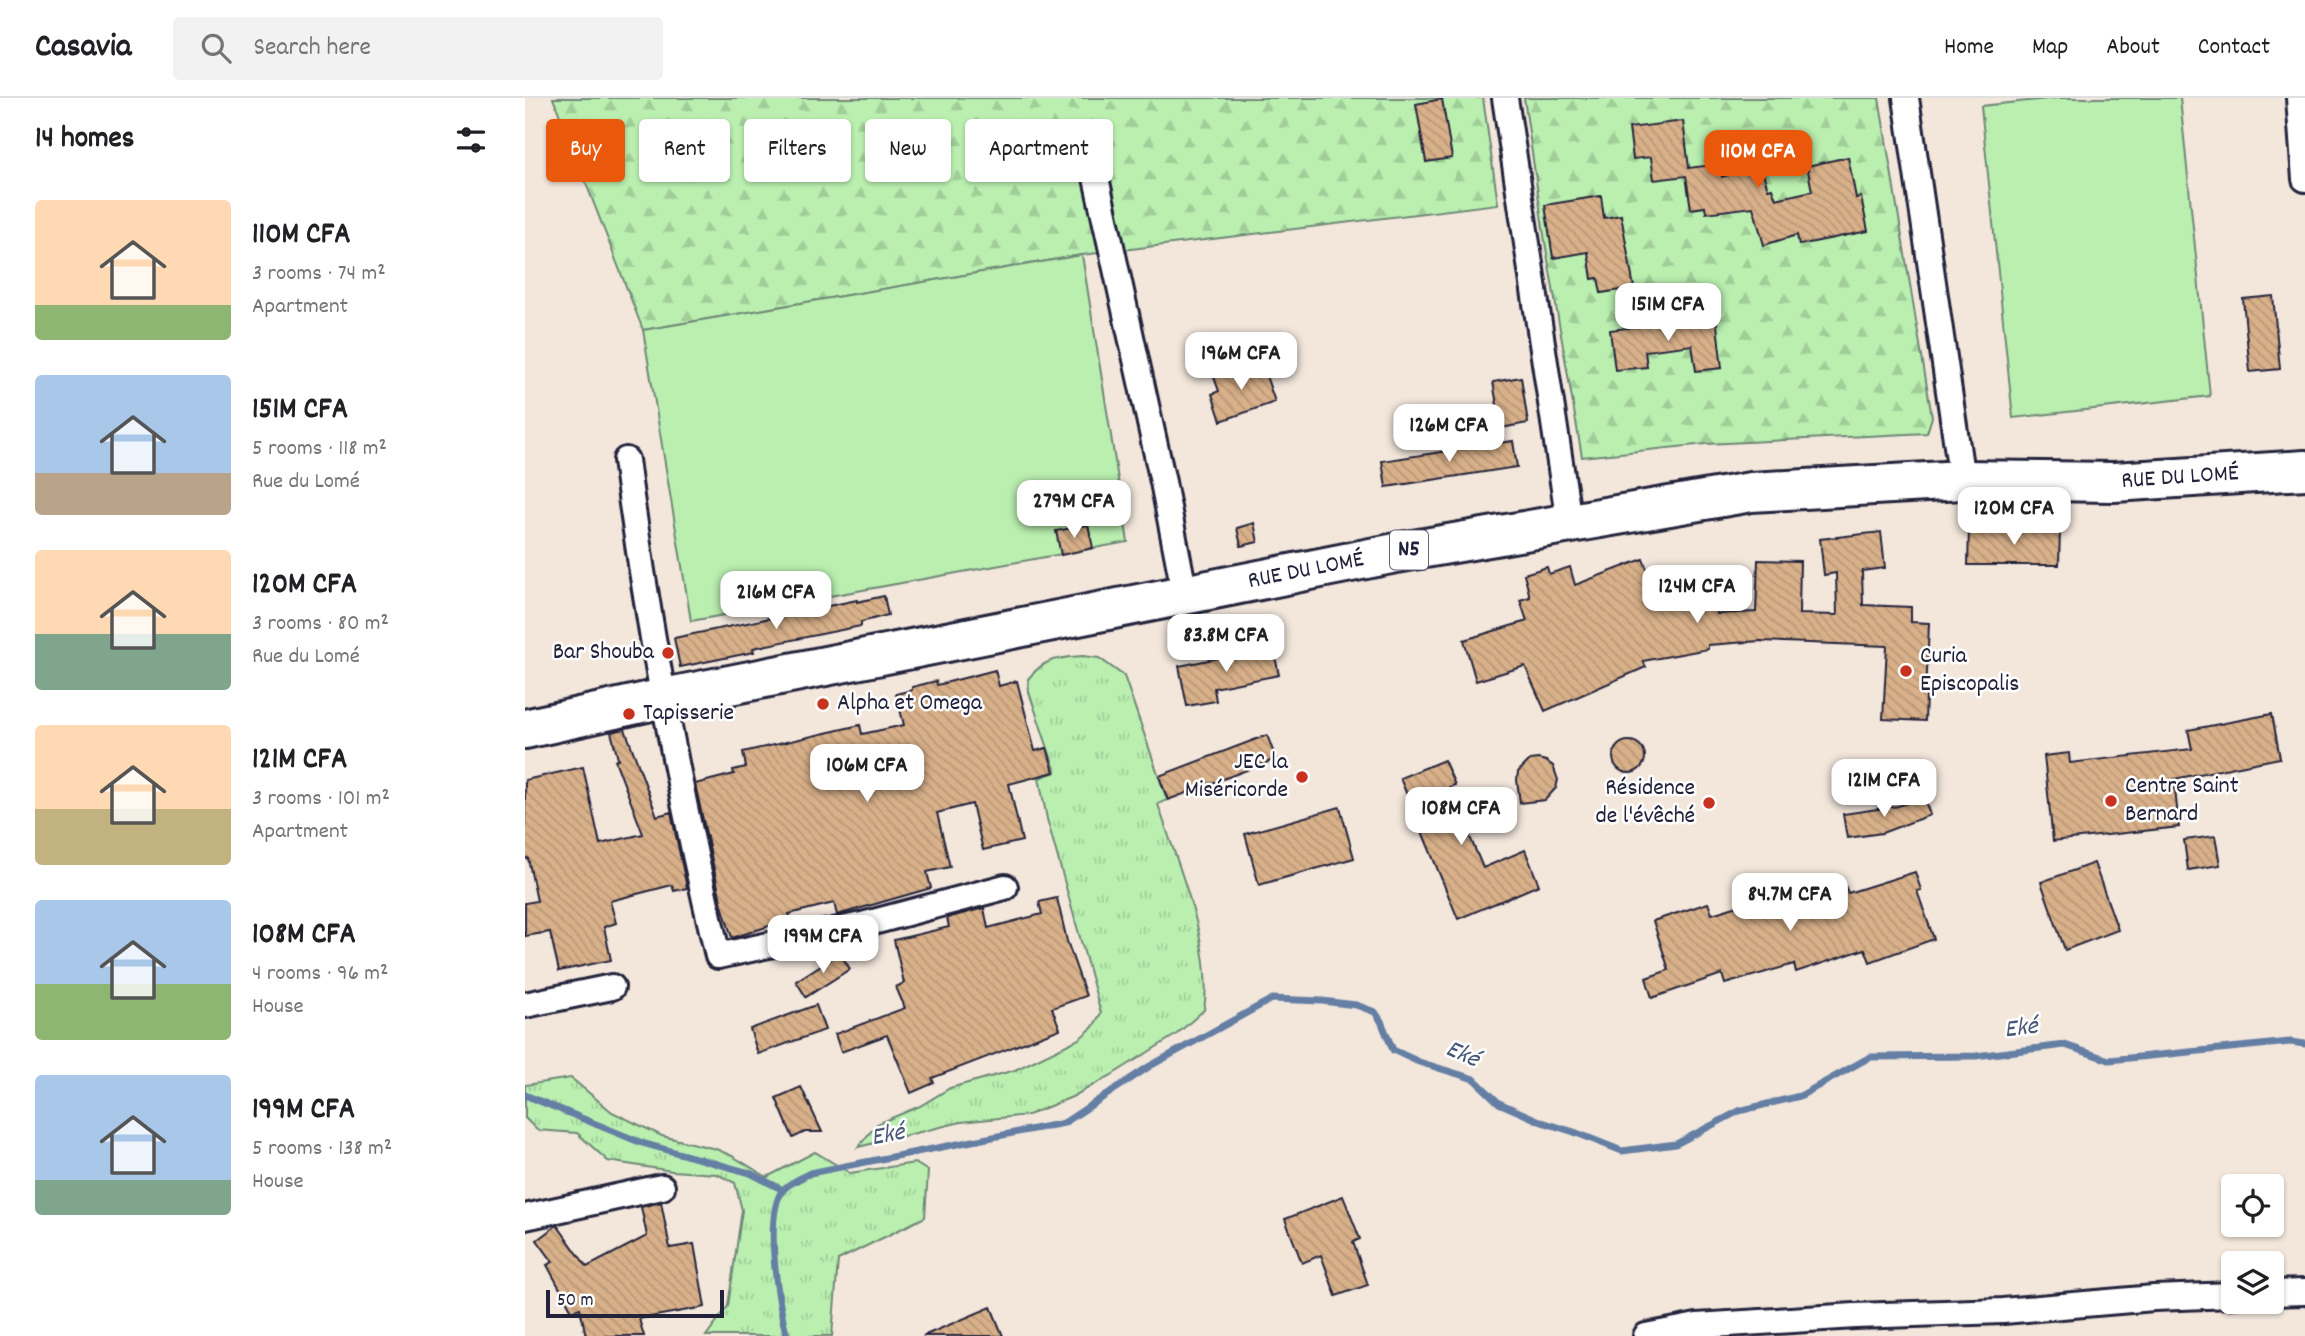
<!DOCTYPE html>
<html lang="en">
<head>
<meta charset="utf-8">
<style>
  :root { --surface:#fff; --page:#f2f2f2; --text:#202124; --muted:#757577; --line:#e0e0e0; --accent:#ea580c }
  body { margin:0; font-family:Dekko,sans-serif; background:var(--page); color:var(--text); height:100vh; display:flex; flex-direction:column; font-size:26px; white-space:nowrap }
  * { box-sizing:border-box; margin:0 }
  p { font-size:23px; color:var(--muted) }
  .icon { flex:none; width:38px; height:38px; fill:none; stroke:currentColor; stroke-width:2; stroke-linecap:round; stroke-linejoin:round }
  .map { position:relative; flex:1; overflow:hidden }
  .drawer { display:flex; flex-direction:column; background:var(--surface); width:525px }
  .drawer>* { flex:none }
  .banner { position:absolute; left:21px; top:21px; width:665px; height:63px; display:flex; gap:14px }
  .tools { position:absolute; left:1696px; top:1076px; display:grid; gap:14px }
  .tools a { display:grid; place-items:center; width:63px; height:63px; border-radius:7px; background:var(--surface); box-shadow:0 2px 5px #0004; font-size:35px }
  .scale { position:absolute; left:21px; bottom:18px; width:178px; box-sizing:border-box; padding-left:7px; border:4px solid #22223b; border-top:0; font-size:19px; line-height:24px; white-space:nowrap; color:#22223b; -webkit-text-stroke:5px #fff; paint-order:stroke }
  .price { position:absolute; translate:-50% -60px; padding:0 16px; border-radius:14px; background:#fff; color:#222; font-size:23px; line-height:46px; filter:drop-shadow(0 2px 4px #0008) }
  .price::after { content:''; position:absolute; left:50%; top:42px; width:21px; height:16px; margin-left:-10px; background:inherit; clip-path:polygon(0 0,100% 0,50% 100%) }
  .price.selected { background:var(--accent); color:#fff }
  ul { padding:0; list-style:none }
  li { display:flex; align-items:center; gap:21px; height:175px; padding:0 35px }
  li span { display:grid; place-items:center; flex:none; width:196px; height:140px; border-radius:7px; color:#555 }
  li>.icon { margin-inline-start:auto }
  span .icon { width:84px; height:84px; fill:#fffc; stroke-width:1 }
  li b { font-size:30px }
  h2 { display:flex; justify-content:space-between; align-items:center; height:84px; padding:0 35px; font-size:30px }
  .chip { padding:0 24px; border-radius:7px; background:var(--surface); box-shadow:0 2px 5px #0004; font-size:24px; line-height:63px }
  .chip.selected { background:var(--accent); color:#fff }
  header { display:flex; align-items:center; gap:42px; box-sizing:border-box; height:98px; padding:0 35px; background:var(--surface); border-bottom:2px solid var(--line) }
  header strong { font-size:33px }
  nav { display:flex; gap:38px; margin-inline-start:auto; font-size:24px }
  .search { width:490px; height:63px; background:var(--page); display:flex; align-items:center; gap:18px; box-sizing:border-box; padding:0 24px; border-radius:7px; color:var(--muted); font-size:26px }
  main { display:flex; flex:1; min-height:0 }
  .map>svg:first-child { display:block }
  .grass { fill:url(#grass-tufts); stroke:#6e8876; stroke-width:2 }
  .forest { fill:url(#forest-firs); stroke:#6e8876; stroke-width:2 }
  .pitch { fill:#baefb0; stroke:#6e8876; stroke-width:2 }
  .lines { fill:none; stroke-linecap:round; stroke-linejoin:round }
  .stream { stroke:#657fa4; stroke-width:7 }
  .building { fill:url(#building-back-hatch); stroke:#22223b; stroke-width:2 }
  .minor-casing { stroke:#22223b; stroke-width:30 }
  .primary-casing { stroke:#22223b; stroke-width:44 }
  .minor { stroke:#fff; stroke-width:24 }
  .primary { stroke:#fff; stroke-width:38 }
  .poi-dot { fill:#c8321e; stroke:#fff; stroke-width:2.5 }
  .labels { text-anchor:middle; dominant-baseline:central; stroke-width:5; stroke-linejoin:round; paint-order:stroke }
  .shield { fill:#fff; stroke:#646476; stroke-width:2 }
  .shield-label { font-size:23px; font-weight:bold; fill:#22223b }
  .street-label { font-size:24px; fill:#22223b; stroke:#fff }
  .poi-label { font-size:24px; fill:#22223b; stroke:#fff; text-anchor:start }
  .water-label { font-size:26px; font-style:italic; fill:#495878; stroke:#fff }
</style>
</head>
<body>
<header>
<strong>Casavia</strong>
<div class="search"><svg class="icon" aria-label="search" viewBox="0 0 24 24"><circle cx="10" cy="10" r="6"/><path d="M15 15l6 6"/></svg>Search here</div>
<nav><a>Home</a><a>Map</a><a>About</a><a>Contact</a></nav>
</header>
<main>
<section class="drawer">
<h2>14 homes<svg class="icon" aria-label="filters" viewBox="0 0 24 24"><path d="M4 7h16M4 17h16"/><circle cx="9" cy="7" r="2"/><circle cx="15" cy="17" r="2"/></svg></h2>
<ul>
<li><span style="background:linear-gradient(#ffd9b3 75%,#8fb573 0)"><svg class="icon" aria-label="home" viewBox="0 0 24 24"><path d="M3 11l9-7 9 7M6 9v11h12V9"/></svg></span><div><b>110M CFA</b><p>3 rooms · 74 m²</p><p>Apartment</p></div></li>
<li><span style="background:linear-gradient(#a9c7e8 70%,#b9a48a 0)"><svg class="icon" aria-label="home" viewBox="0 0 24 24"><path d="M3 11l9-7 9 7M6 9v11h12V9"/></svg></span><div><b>151M CFA</b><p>5 rooms · 118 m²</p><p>Rue du Lomé</p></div></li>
<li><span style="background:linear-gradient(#ffd9b3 60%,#7fa58c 0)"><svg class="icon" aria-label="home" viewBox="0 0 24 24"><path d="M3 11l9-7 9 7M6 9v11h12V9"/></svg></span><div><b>120M CFA</b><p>3 rooms · 80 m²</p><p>Rue du Lomé</p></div></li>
<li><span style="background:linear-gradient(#ffd9b3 60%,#c2b280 0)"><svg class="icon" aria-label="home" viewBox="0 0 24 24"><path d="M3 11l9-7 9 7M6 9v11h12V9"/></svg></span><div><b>121M CFA</b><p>3 rooms · 101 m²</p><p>Apartment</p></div></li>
<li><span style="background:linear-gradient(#a9c7e8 60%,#8fb573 0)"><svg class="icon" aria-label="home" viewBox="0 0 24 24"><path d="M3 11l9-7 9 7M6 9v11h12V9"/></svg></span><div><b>108M CFA</b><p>4 rooms · 96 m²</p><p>House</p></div></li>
<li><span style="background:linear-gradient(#a9c7e8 75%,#7fa58c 0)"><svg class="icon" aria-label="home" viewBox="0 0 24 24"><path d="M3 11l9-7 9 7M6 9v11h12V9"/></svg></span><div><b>199M CFA</b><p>5 rooms · 138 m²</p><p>House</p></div></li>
</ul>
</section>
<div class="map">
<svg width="1780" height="1238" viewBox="0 0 1780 1238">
  <defs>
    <pattern id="grass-tufts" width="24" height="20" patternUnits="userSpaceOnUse" patternTransform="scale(1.75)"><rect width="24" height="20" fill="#baefb0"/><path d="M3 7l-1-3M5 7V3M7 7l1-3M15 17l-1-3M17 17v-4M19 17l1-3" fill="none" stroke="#a0cd98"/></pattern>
    <pattern id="forest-firs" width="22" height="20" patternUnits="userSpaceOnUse" patternTransform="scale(1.75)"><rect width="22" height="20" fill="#baefb0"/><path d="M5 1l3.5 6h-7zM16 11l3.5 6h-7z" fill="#a0cd98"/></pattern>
    <pattern id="building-back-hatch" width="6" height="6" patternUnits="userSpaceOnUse" patternTransform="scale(1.75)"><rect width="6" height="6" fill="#d8b089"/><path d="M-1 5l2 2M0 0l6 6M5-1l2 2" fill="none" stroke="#b99777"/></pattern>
  </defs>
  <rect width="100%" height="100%" fill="#f3e7dc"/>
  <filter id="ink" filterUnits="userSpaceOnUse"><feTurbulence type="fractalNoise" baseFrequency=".0143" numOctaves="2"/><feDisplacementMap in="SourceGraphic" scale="14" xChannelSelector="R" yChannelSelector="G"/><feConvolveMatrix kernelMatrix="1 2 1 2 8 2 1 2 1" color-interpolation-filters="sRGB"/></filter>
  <g filter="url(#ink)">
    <!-- grass -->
    <g class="grass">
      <path d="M558 558 574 560 599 578 642 702 633 706C652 766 689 849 679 912L652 936 585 978 547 999 503 1017 436 1024 333 1049 352 1026 395 1008 425 990 490 972 554 941 568 929 576 915 522 721 514 680 531 674 504 594 503 581C520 560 532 560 558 558Z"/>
      <polygon points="46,980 87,1014 137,1038 191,1051 207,1058 242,1079 290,1054 325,1075 390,1065 403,1073 400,1119 313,1162 307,1238 181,1238 203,1208 217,1112 210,1085 192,1076 147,1073 83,1063 52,1035 12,1032 0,1020 0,987"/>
    </g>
    <!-- forest -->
    <g class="forest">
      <polygon points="28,0 958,0 973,106 557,157 118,232"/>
      <polygon points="999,0 1354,0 1407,319 1402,335 1181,346 1057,359 1020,144"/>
    </g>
    <!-- pitch -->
    <g class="pitch">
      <polygon points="1532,0 1655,0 1685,298 1488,320 1456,8"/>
      <polygon points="557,157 603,444 166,523 118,232"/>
    </g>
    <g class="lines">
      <!-- stream -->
      <g class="stream">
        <polyline points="0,997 117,1045 225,1075 258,1092"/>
        <path d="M262 1238C253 1208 239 1118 257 1093 263 1085 277 1080 285 1075L539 1025 625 968 747 901 797 903 831 907 850 914 856 923 868 952 894 964 949 981 974 1005 1017 1024 1049 1034 1097 1053 1151 1046 1214 1013 1275 998 1345 959 1451 958 1540 947 1584 962 1765 944 1780 946"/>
      </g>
    </g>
    <!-- building -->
    <g class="building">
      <polygon points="917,1 927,60 901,64 891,6"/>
      <polygon points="1158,23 1164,70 1195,66 1197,79 1235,66 1243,91 1247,90 1251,101 1287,93 1282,68 1323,59 1331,100 1336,99 1343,133 1274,147 1272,137 1239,147 1228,109 1181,115 1180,109 1166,111 1161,78 1129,82 1126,59 1108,61 1104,30"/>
      <polygon points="1076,98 1079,120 1096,117 1109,190 1076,195 1073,180 1067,181 1063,154 1028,160 1020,107"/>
      <polygon points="1748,198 1755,271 1725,274 1718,201"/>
      <polygon points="1191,219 1197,270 1171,273 1167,247 1120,253 1122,269 1090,272 1085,232"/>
      <polygon points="705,266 710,279 738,269 750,304 696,323 687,296 694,293 687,274"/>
      <polygon points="996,279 1003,325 976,330 968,284"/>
      <polygon points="988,343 992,369 861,389 857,363"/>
      <polygon points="729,425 733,444 716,448 712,430"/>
      <polygon points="563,427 568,450 536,457 531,433"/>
      <polygon points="1444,431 1535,431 1534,467 1443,467"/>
      <polygon points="1356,434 1360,470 1337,473 1338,507 1386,509 1386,524 1404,525 1400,623 1358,621 1362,548 1235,543 1183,547 1183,551 1118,563 1121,569 1020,613 1000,568 951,583 939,542 1002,523 995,502 1005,499 999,476 1022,469 1024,476 1045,469 1050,487 1118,461 1124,476 1185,467 1192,516 1231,514 1233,462 1275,463 1274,516 1312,517 1311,475 1299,477 1295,441"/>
      <polygon points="359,498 363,517 336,524 336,528 228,550 229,554 155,569 149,540 332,502 332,504"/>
      <polygon points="748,549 754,577 689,590 691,603 662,608 654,568"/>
      <polygon points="470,572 474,588 492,583 510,653 522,650 529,674 484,686 497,743 458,752 447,706 412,715 425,769 402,774 406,790 312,817 309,805 264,816 266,821 207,840 197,807 170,686 209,676 208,672 221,669 218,654 335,627 337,636 379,627 371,596 387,592 387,589 411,583 412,587"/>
      <polygon points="1747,616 1755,660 1649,681 1654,729 1528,743 1519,658 1544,655 1545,665 1667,651 1663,632"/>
      <polygon points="100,631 132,718 146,714 162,790 149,793 147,787 85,803 91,825 79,829 86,862 34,873 25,834 0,838 0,805 12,803 3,760 0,761 0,682 58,669 75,746 118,736 90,662 93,661 86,634"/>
      <polygon points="742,637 751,661 643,702 634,678"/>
      <circle cx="1104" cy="659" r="16"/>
      <polygon points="1013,661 1021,663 1028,668 1033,682 1031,690 1020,702 995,705 992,682 993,674 1005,662"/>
      <polygon points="919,662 930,687 924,689 958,770 1000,752 1014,787 933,821 875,680"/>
      <polygon points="1399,699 1405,717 1357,735 1322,740 1318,716 1373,708"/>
      <polygon points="815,709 829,760 734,787 720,736"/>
      <polygon points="1690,738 1695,767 1663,772 1659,742"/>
      <polygon points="1569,765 1593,832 1540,852 1516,784"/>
      <polygon points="1390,774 1396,792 1392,793 1409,841 1345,864 1340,851 1271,874 1269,866 1200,886 1197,876 1127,900 1121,880 1144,872 1128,823 1183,805 1187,816 1255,795 1258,806 1319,785 1323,795"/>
      <polygon points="532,800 542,843 561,898 527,910 535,931 407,980 409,985 386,995 362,937 316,954 310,936 380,910 371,889 379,885 369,842 424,829 422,820 459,810 463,830 517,816 514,804"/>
      <polygon points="315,855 325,871 281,899 271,883"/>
      <polygon points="291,907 300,932 233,956 225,931"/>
      <polygon points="276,989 297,1034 280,1034 268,1040 251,1000"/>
      <polygon points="818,1098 835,1141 828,1144 843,1187 811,1198 796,1157 777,1165 760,1121"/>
      <polygon points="136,1104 145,1150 169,1146 180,1209 114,1221 119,1238 61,1238 55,1210 47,1213 22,1167 28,1164 12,1142 32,1127 62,1169 122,1138 116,1109"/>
      <polygon points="466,1209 478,1238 398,1238"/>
    </g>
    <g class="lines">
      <!-- minor casing -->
      <g class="minor-casing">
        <g id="minor">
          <polyline points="980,0 1044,424"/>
          <polyline points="1381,0 1437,382"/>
          <polyline points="1774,0 1780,81"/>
          <polyline points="564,48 638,384 660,497"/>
          <path d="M101 362C123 529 154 694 193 858L337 827 480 789"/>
          <polyline points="0,907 87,889"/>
          <polyline points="0,1119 137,1089"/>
          <polyline points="1746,1195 1780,1194"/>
          <polyline points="1121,1238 1172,1228 1330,1218 1478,1213 1629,1200 1708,1197"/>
        </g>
      </g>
      <!-- primary casing -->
      <g class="primary-casing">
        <polyline id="primary" points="0,631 139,600 871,455 1226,394 1437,382 1589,384 1780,372"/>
      </g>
      <!-- minor -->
      <use href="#minor" class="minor"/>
      <!-- primary -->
      <use href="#primary" class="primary"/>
    </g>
  </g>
  <!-- markers -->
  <g class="poi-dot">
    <circle cx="143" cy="555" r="7"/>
    <circle cx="1381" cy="573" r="7"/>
    <circle cx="298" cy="606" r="7"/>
    <circle cx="104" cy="616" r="7"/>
    <circle cx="777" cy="679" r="7"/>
    <circle cx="1586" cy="703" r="7"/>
    <circle cx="1184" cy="705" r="7"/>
  </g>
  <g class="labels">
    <!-- shield labels -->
    <rect class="shield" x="865" y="432.5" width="38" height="39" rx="5"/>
    <g class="shield-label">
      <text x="884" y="452">N5</text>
    </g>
    <!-- street labels -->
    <g class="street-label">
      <text transform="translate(1655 380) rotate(-4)">RUE DU LOMÉ</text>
      <text transform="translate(781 473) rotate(-11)">RUE DU LOMÉ</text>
    </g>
    <!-- poi labels -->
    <g class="poi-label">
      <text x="129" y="555" text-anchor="end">Bar Shouba</text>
      <text x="1395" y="559">Curia<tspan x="1395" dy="28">Episcopalis</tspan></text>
      <text x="312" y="606">Alpha et Omega</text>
      <text x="118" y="616">Tapisserie</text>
      <text x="763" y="665" text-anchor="end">JEC la<tspan x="763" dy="28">Miséricorde</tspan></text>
      <text x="1600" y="689">Centre Saint<tspan x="1600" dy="28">Bernard</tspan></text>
      <text x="1170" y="691" text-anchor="end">Résidence<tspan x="1170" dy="28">de l'évêché</tspan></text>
    </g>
    <!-- water labels -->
    <g class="water-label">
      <text transform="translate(1496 931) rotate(-7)">Eké</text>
      <text transform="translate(937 957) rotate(24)">Eké</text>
      <text transform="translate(363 1038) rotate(-11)">Eké</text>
    </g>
  </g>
</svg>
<div class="tools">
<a><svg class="icon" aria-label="locate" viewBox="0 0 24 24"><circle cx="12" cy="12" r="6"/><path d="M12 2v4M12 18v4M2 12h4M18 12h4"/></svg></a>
<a><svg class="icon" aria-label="layers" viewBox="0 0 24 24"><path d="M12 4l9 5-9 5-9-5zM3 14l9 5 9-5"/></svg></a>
</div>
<div class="scale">50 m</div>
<b class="price selected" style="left:1233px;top:92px">110M CFA</b>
<b class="price" style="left:1143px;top:245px">151M CFA</b>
<b class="price" style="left:716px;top:294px">196M CFA</b>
<b class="price" style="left:924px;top:366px">126M CFA</b>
<b class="price" style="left:549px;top:442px">279M CFA</b>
<b class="price" style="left:1489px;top:449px">120M CFA</b>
<b class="price" style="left:1172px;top:527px">124M CFA</b>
<b class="price" style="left:251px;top:533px">216M CFA</b>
<b class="price" style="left:701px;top:576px">83.8M CFA</b>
<b class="price" style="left:342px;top:706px">106M CFA</b>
<b class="price" style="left:1359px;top:721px">121M CFA</b>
<b class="price" style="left:936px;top:749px">108M CFA</b>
<b class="price" style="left:1265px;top:835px">84.7M CFA</b>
<b class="price" style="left:298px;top:877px">199M CFA</b>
<div class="banner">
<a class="chip selected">Buy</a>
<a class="chip">Rent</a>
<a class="chip">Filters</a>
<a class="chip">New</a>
<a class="chip">Apartment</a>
</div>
</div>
</main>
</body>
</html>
